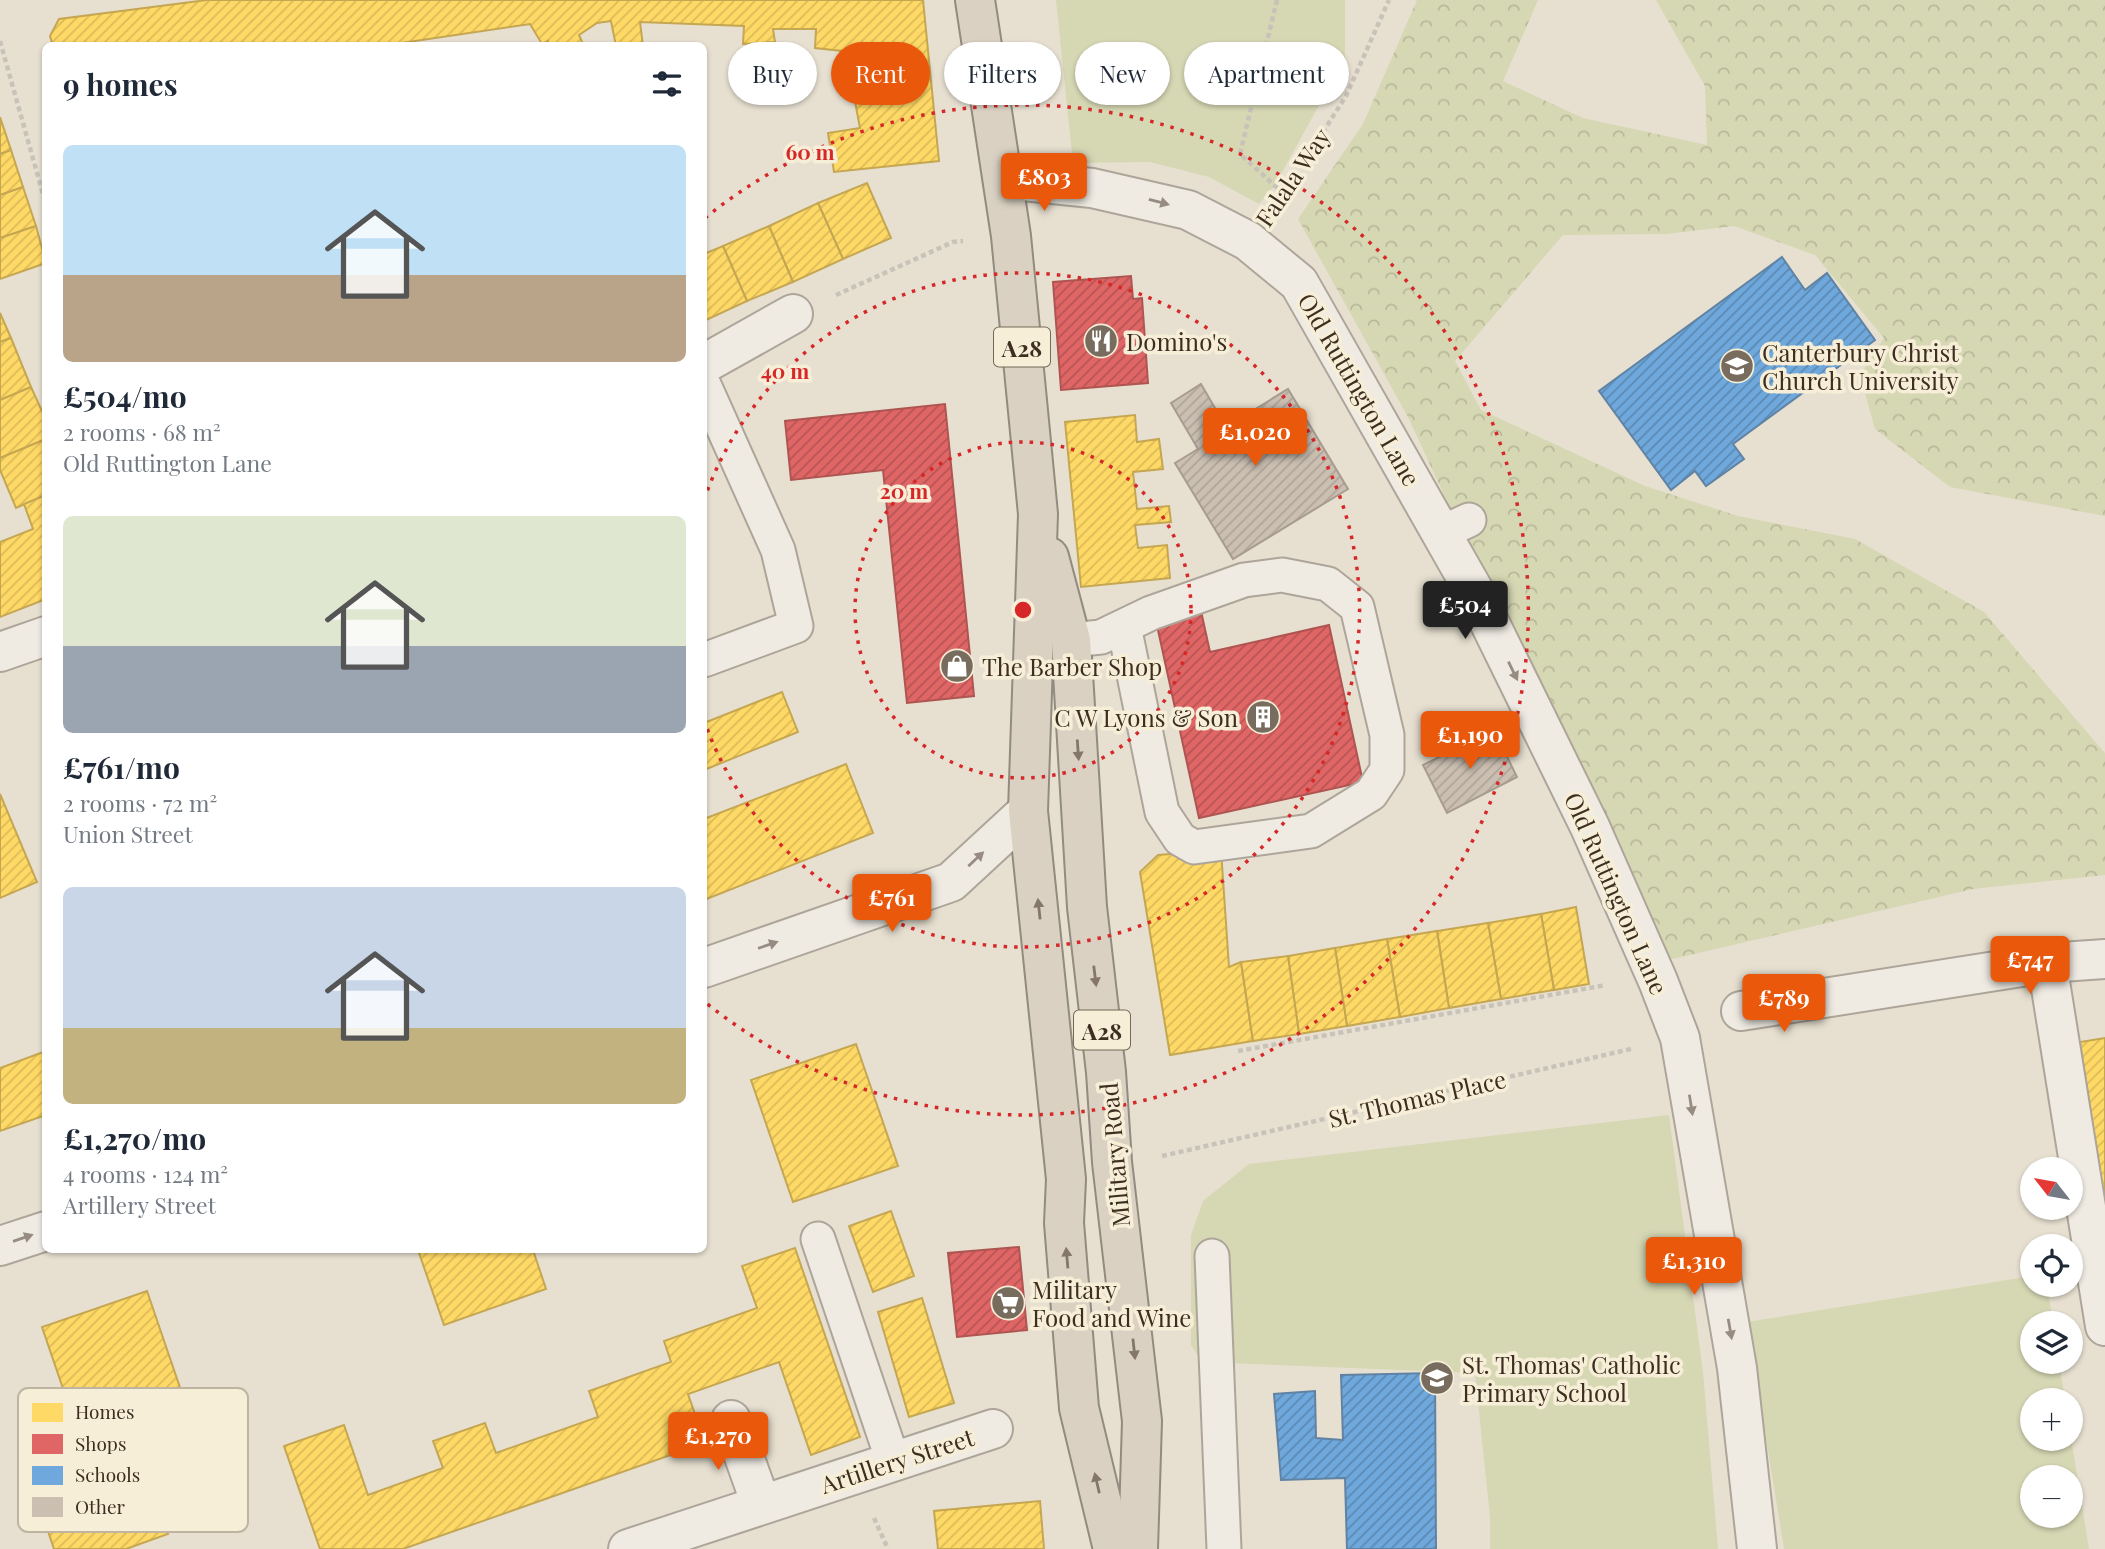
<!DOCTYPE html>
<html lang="en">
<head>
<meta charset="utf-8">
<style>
  :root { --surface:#fff; --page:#f2f2f3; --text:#1f2937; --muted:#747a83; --accent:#ea580c }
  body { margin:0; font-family:"Playfair Display",serif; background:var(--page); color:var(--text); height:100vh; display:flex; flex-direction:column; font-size:26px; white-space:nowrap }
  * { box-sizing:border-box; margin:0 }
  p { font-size:23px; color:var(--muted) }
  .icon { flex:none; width:38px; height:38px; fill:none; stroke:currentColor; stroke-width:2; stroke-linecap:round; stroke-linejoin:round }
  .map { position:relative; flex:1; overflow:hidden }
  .drawer { position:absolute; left:42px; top:42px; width:665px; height:1211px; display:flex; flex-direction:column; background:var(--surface); border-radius:10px; box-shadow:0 2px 5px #0004 }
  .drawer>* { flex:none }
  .top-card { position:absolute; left:728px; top:42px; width:665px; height:63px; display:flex; gap:14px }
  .needle { width:46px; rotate:301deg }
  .fabs { position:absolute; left:2020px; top:1157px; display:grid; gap:14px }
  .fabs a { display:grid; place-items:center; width:63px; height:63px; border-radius:50%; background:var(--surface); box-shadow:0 2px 5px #0004; font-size:35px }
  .price { position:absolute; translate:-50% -60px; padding:0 16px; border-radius:7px; background:var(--accent); color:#fff; font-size:23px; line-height:46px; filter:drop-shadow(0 2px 4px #0008) }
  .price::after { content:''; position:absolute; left:50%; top:42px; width:21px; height:16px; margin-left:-10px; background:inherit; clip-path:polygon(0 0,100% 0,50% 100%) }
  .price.current { background:#222; color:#fff }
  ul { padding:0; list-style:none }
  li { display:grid; align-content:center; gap:14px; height:371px; padding:0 21px }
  li span { display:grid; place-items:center; height:217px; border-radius:10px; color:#555 }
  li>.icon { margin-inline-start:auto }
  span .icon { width:126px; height:126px; fill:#fffc; stroke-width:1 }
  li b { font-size:30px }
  h2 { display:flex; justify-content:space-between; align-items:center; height:84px; padding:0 21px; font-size:30px }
  .pill { padding:0 24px; border-radius:32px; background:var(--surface); box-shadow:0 2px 5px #0004; font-size:24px; line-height:63px }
  .pill.current { background:var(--accent); color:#fff }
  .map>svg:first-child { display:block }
  .forest { fill:url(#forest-crowns) }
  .park { fill:#d6d7b3; fill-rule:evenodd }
  .homes { fill:url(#homes-hatch); stroke:#c5a651; stroke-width:2 }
  .shops { fill:url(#shops-hatch); stroke:#af5551; stroke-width:2 }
  .schools { fill:url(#schools-hatch); stroke:#6083a4; stroke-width:2 }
  .building { fill:url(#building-hatch); stroke:#a89c90; stroke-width:2 }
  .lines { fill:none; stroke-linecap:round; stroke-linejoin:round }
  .lane-casing { stroke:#ada599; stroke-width:37 }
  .street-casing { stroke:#ada599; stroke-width:42 }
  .highway-casing { stroke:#928b80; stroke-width:42 }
  .path { stroke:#c8c2b9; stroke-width:4.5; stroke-dasharray:5 3.5; stroke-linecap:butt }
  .lane { stroke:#efebe3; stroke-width:33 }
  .street { stroke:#efebe3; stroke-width:38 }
  .highway { stroke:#dad1c2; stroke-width:38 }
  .oneway { fill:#968c82 }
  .oneway2 { fill:#847769 }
  .ring { fill:none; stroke:#d62828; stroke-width:3.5; stroke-dasharray:3.5 7 }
  .labels { text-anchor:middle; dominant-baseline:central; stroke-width:7; stroke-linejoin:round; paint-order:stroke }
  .shield { fill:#f7eed8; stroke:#756857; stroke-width:2 }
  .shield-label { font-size:23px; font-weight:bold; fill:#3d2e20 }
  .street-label { font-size:24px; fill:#3d2e20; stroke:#f7eed8 }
  .poi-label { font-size:24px; fill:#3d2e20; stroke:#f7eed8; text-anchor:start }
  .key { fill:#f7eed8; stroke:#bfb4a1; stroke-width:2 }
  .key-label { font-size:19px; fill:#3d2e20 }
  .centre { fill:#d62828; stroke:#f7eed8; stroke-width:3.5 }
  .ring-label { font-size:21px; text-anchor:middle; font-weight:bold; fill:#d62828; stroke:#f7eed8; stroke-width:7; stroke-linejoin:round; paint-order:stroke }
</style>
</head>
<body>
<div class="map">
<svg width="2105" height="1549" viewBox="0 0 2105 1549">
  <defs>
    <pattern id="forest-crowns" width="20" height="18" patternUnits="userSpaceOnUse" patternTransform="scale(1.75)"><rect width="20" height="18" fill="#d6d7b3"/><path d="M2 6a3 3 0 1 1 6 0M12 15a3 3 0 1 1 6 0" fill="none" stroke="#b9b99a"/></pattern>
    <pattern id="homes-hatch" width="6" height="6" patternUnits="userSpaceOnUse" patternTransform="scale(1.75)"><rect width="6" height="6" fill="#ffd966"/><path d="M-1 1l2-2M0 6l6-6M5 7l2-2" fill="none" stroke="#dbbb58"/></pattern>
    <pattern id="shops-hatch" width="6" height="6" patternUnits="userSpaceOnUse" patternTransform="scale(1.75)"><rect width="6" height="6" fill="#e06666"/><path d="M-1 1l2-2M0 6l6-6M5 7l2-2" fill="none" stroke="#b75454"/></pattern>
    <pattern id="schools-hatch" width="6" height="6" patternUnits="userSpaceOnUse" patternTransform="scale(1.75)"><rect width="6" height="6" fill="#6fa8dc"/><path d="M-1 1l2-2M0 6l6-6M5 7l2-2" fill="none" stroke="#5c89b2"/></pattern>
    <pattern id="building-hatch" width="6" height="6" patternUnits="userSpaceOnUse" patternTransform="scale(1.75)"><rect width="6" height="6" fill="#cbbfb2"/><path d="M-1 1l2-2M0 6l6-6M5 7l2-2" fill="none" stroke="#afa499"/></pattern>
  </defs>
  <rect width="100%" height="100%" fill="#e7e0d1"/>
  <!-- forest -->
  <polygon class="forest" points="1417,0 1538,0 1503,81 1583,118 1707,145 1705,86 1656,0 2105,0 2105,516 1950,487 1875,429 1860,375 1884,338 1815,255 1734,226 1666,234 1563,235 1455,361 1481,410 1645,486 1738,516 1855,539 1984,612 2105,753 2105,875 1973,889 1660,962 1408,417 1298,219 1363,124"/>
  <!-- park -->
  <g class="park">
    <polygon points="1056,0 1345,0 1345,58 1275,185 1259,204 1209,177 1150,162 1073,163"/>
    <polygon points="1669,1115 1703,1372 1718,1549 1490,1549 1490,1517 1475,1373 1202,1362 1191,1345 1191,1235 1203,1201 1249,1164"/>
    <path d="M2032 1276V1284L2047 1285 2053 1323H2032V1362H2059L2065 1400H2032V1438H2070V1431L2089 1549H1784L1747 1322ZM2032 1477H2070V1516H2032Z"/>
  </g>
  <!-- homes -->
  <g class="homes">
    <polygon points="207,0 923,0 939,161 834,172 828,133 860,128 849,70 871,64 870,54 815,48 816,29 773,29 775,42 743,44 744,26 640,22 643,46 616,46 611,21 597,23 579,35 584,46 550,46 548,41 542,44 530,24 381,46 53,46 50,36 59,19"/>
    <polygon points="0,117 11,150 0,154"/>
    <polygon points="11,150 23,187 0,195 0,154"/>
    <polygon points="867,183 891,238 843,259 818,203"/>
    <polygon points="23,187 36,226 0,238 0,195"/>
    <polygon points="818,203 843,259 793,282 769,226"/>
    <polygon points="36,226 46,263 0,279 0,238"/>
    <polygon points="769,226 793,282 747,301 723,246"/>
    <polygon points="723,246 747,301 704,321 704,254"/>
    <polygon points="0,313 11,338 0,342"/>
    <polygon points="11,338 31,387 0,400 0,342"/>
    <polygon points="31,387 46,420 46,439 0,458 0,400"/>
    <polygon points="1135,415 1137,442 1159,439 1163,469 1133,472 1137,509 1169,506 1171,522 1135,525 1138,548 1167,545 1170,578 1081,587 1065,422"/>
    <polygon points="46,439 46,495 16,508 0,470 0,458"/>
    <polygon points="46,495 46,599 0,617 0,542 33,529 24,504"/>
    <polygon points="782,692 798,732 704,770 704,723"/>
    <polygon points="846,764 873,833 704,900 704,819"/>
    <polygon points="0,794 37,882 0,898"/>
    <polygon points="1221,850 1229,967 1241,962 1253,1041 1170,1055 1140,872 1158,855"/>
    <polygon points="1576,907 1589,984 1554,990 1541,914"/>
    <polygon points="1541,914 1554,990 1501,999 1488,923"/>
    <polygon points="1488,923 1501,999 1449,1008 1437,931"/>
    <polygon points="1437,931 1449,1008 1400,1017 1387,939"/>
    <polygon points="1387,939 1400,1017 1347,1026 1335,948"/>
    <polygon points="1335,948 1347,1026 1299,1034 1288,956"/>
    <polygon points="1288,956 1299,1034 1253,1041 1241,962"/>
    <polygon points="2105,1038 2105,1205 2080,1042"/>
    <polygon points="856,1044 898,1166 793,1202 751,1080"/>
    <polygon points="46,1051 46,1115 0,1131 0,1068"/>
    <polygon points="891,1211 914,1276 873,1292 849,1226"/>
    <polygon points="795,1248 860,1437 811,1455 779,1362 688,1394 705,1443 403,1549 320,1549 284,1446 344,1425 368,1495 443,1468 433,1441 485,1423 496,1453 598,1417 589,1391 671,1362 664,1341 757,1308 742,1266"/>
    <polygon points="418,1250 533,1250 546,1289 444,1325"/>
    <polygon points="147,1291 188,1411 83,1447 42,1327"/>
    <polygon points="922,1298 954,1403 909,1417 878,1312"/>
    <polygon points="153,1491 168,1534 126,1549 54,1549 47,1528"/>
    <polygon points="1040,1501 1044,1549 938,1549 934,1511"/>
  </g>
  <!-- shops -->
  <g class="shops">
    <polygon points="1131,276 1133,299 1142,298 1148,383 1061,390 1053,282"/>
    <polygon points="945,404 974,696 907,703 883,470 791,480 785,421"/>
    <polygon points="1201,611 1210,652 1329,625 1363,782 1199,818 1156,621"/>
    <polygon points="1019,1247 1027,1330 957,1337 948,1253"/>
  </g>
  <!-- schools -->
  <g class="schools">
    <polygon points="1782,257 1805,290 1827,273 1875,340 1733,444 1744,459 1706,486 1695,471 1671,490 1599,391"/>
    <polygon points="1435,1373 1436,1549 1347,1549 1345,1478 1281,1480 1274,1394 1315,1391 1316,1438 1343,1440 1341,1375"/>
  </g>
  <!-- building -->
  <g class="building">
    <polygon points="1201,384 1226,427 1288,389 1348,489 1233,559 1175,463 1198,449 1171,403"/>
    <polygon points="1494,730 1517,777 1447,813 1423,765"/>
  </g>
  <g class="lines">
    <!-- lane casing -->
    <g class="lane-casing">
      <g id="lane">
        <polyline points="704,385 778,550 796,626 704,660"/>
        <polyline points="1441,533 1469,520"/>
        <polyline points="1071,640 1101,637 1151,613 1244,580 1282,575 1328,584 1357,607 1387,735 1387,770 1371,794 1311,831 1194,847 1180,839 1162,812 1124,626"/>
        <polyline points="818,1239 893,1461"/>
        <polyline points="1212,1256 1224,1549"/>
      </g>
    </g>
    <!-- street casing -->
    <g class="street-casing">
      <g id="street">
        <polyline points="1003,179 1092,188 1188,210 1248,241 1299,283 1474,591 1590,827 1658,981 1680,1038 1737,1368 1757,1549"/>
        <polyline points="704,364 793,314"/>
        <polyline points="0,652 46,636"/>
        <polyline points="2047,963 2105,1326"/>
        <polyline points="704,968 951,882 1028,811"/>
        <polyline points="1741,1011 2047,963 2105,959"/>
        <polyline points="0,1246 46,1231"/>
        <polyline points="731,1420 761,1504"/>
        <polyline points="628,1549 993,1429"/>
      </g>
    </g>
    <!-- highway casing -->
    <g class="highway-casing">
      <g id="highway">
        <polyline points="975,0 1011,236 1038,514 1028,811 1066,1179 1064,1223 1079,1408 1113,1549"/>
        <polyline points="1049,557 1071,640 1087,907 1106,1072 1112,1162 1142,1421 1138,1549"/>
      </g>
    </g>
    <!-- path -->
    <g class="path">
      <polyline points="1277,0 1240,154 1285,195"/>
      <polyline points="0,41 46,205"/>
      <polyline points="1277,204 1346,96 1389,0"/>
      <polyline points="836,295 953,242 963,241"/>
      <polyline points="1238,1051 1606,985"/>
      <polyline points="1162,1156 1631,1049"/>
      <polyline points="874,1518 888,1549"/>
    </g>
    <!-- lane -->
    <use href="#lane" class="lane"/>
    <!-- street -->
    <use href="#street" class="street"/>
    <!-- highway -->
    <use href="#highway" class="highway"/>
  </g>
  <!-- one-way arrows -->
  <defs><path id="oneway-solid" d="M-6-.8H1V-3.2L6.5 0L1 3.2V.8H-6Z" transform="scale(1.75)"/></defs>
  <g class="oneway">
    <use href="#oneway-solid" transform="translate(1159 202) rotate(15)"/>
    <use href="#oneway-solid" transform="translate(1513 671) rotate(64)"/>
    <use href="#oneway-solid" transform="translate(976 859) rotate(-43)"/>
    <use href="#oneway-solid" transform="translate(768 945) rotate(-19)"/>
    <use href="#oneway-solid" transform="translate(1691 1105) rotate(81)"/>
    <use href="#oneway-solid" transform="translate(23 1238) rotate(-19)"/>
    <use href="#oneway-solid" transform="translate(1730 1329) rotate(80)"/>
  </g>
  <g class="oneway2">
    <use href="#oneway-solid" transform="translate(1078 750) rotate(86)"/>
    <use href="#oneway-solid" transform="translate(1039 909) rotate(-96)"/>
    <use href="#oneway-solid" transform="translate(1095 976) rotate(83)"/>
    <use href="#oneway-solid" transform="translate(1067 1258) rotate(-95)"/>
    <use href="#oneway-solid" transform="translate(1134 1349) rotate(84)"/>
    <use href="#oneway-solid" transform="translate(1097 1483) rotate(-103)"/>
  </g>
  <!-- distance rings -->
  <g class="ring">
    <circle cx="1023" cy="610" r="168"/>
    <path d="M704 500A337 337 0 1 1 704 720"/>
    <path d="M705 218A505 505 0 1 1 705 1002"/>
  </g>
  <!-- icons -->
  <defs>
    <g id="restaurant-disc" transform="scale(1.75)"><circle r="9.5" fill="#786c5e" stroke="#f7eed8"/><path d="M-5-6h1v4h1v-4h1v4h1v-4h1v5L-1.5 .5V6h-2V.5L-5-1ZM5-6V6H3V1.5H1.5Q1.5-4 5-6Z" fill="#fff"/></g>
    <g id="university-disc" transform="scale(1.75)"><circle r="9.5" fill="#786c5e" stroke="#f7eed8"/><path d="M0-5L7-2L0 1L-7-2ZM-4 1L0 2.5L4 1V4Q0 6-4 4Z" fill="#fff"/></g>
    <g id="shop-disc" transform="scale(1.75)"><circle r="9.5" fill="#786c5e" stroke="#f7eed8"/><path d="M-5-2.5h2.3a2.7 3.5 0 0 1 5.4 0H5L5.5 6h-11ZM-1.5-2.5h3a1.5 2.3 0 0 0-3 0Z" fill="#fff"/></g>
    <g id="building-disc" transform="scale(1.75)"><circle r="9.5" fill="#786c5e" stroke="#f7eed8"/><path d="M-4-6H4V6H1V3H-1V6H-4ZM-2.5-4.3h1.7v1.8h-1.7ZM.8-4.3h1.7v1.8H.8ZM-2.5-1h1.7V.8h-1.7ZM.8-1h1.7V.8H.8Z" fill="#fff"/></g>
    <g id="supermarket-disc" transform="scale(1.75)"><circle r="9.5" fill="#786c5e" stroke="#f7eed8"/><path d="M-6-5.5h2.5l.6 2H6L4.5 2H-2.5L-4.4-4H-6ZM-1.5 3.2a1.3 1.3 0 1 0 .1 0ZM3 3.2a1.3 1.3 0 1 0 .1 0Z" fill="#fff"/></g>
    <g id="school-disc" transform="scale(1.75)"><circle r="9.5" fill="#786c5e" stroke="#f7eed8"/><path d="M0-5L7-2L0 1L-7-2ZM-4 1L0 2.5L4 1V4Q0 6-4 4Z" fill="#fff"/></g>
  </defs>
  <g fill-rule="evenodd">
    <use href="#restaurant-disc" x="1101" y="341"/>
    <use href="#university-disc" x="1737" y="366"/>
    <use href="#shop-disc" x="957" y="666"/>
    <use href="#building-disc" x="1263" y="717"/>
    <use href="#supermarket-disc" x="1008" y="1303"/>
    <use href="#school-disc" x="1437" y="1378"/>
  </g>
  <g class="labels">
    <!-- shield labels -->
    <g class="shield">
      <rect x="994" y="327.5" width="56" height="39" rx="5"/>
      <rect x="1074" y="1010.5" width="56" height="39" rx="5"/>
    </g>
    <g class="shield-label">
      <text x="1022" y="347">A28</text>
      <text x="1102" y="1030">A28</text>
    </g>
    <!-- street labels -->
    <g class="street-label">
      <text transform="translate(1292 177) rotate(-56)">Falala Way</text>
      <text transform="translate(1360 389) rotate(60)">Old Ruttington Lane</text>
      <text transform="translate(1617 893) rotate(66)">Old Ruttington Lane</text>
      <text transform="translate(1417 1098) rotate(-13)">St. Thomas Place</text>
      <text transform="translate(1114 1155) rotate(-95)">Military Road</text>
      <text transform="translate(897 1460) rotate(-18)">Artillery Street</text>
    </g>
    <!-- poi labels -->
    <g class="poi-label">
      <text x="1126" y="341">Domino's</text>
      <text x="1762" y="352">Canterbury Christ<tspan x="1762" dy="28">Church University</tspan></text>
      <text x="982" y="666">The Barber Shop</text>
      <text x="1238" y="717" text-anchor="end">C W Lyons &amp; Son</text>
      <text x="1032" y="1289">Military<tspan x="1032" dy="28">Food and Wine</tspan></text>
      <text x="1462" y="1364">St. Thomas' Catholic<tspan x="1462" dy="28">Primary School</tspan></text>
    </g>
  </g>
  <!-- legend -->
  <rect x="18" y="1388" width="230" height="144" rx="10" class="key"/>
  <rect x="32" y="1403" width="31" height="19" fill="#ffd966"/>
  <rect x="32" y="1434" width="31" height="20" fill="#e06666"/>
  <rect x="32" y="1466" width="31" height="19" fill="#6fa8dc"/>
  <rect x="32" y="1497" width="31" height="20" fill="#cbbfb2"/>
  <g class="key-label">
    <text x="75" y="1419">Homes</text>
    <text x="75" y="1451">Shops</text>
    <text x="75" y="1482">Schools</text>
    <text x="75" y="1514">Other</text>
  </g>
  <circle cx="1023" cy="610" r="10" class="centre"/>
  <g class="ring-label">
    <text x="810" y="160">60 m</text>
    <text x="785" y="379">40 m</text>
    <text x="904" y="499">20 m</text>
  </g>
</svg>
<div class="fabs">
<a><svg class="needle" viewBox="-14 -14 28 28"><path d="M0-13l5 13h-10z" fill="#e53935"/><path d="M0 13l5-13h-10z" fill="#747a83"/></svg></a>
<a><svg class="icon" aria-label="locate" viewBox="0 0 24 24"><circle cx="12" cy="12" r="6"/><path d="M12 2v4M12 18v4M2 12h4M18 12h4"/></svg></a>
<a><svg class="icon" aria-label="layers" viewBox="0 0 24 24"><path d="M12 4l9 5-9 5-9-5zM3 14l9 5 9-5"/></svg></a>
<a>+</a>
<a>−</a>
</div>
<b class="price" style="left:1044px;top:213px">£803</b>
<b class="price" style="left:1255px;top:468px">£1,020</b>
<b class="price current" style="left:1465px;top:641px">£504</b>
<b class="price" style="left:1470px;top:771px">£1,190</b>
<b class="price" style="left:892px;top:934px">£761</b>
<b class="price" style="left:2030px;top:996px">£747</b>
<b class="price" style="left:1784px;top:1034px">£789</b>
<b class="price" style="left:1694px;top:1297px">£1,310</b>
<b class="price" style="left:718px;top:1472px">£1,270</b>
<div class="top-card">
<a class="pill">Buy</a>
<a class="pill current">Rent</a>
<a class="pill">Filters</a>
<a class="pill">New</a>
<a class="pill">Apartment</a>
</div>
<section class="drawer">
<h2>9 homes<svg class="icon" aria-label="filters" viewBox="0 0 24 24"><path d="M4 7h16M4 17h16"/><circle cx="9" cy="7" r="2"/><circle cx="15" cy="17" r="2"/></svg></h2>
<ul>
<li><span style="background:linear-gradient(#bfe0f5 60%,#b9a48a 0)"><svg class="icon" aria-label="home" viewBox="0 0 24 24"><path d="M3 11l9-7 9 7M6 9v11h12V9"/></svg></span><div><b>£504/mo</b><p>2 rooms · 68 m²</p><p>Old Ruttington Lane</p></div></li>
<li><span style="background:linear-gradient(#dfe7d0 60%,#9aa5b1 0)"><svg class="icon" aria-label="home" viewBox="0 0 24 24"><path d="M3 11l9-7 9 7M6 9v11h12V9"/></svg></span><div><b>£761/mo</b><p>2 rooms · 72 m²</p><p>Union Street</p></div></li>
<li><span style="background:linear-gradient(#c9d6e8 65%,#c2b280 0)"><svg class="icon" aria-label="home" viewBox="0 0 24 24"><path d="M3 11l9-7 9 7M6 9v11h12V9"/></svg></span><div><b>£1,270/mo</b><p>4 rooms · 124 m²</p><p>Artillery Street</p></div></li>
</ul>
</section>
</div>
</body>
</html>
